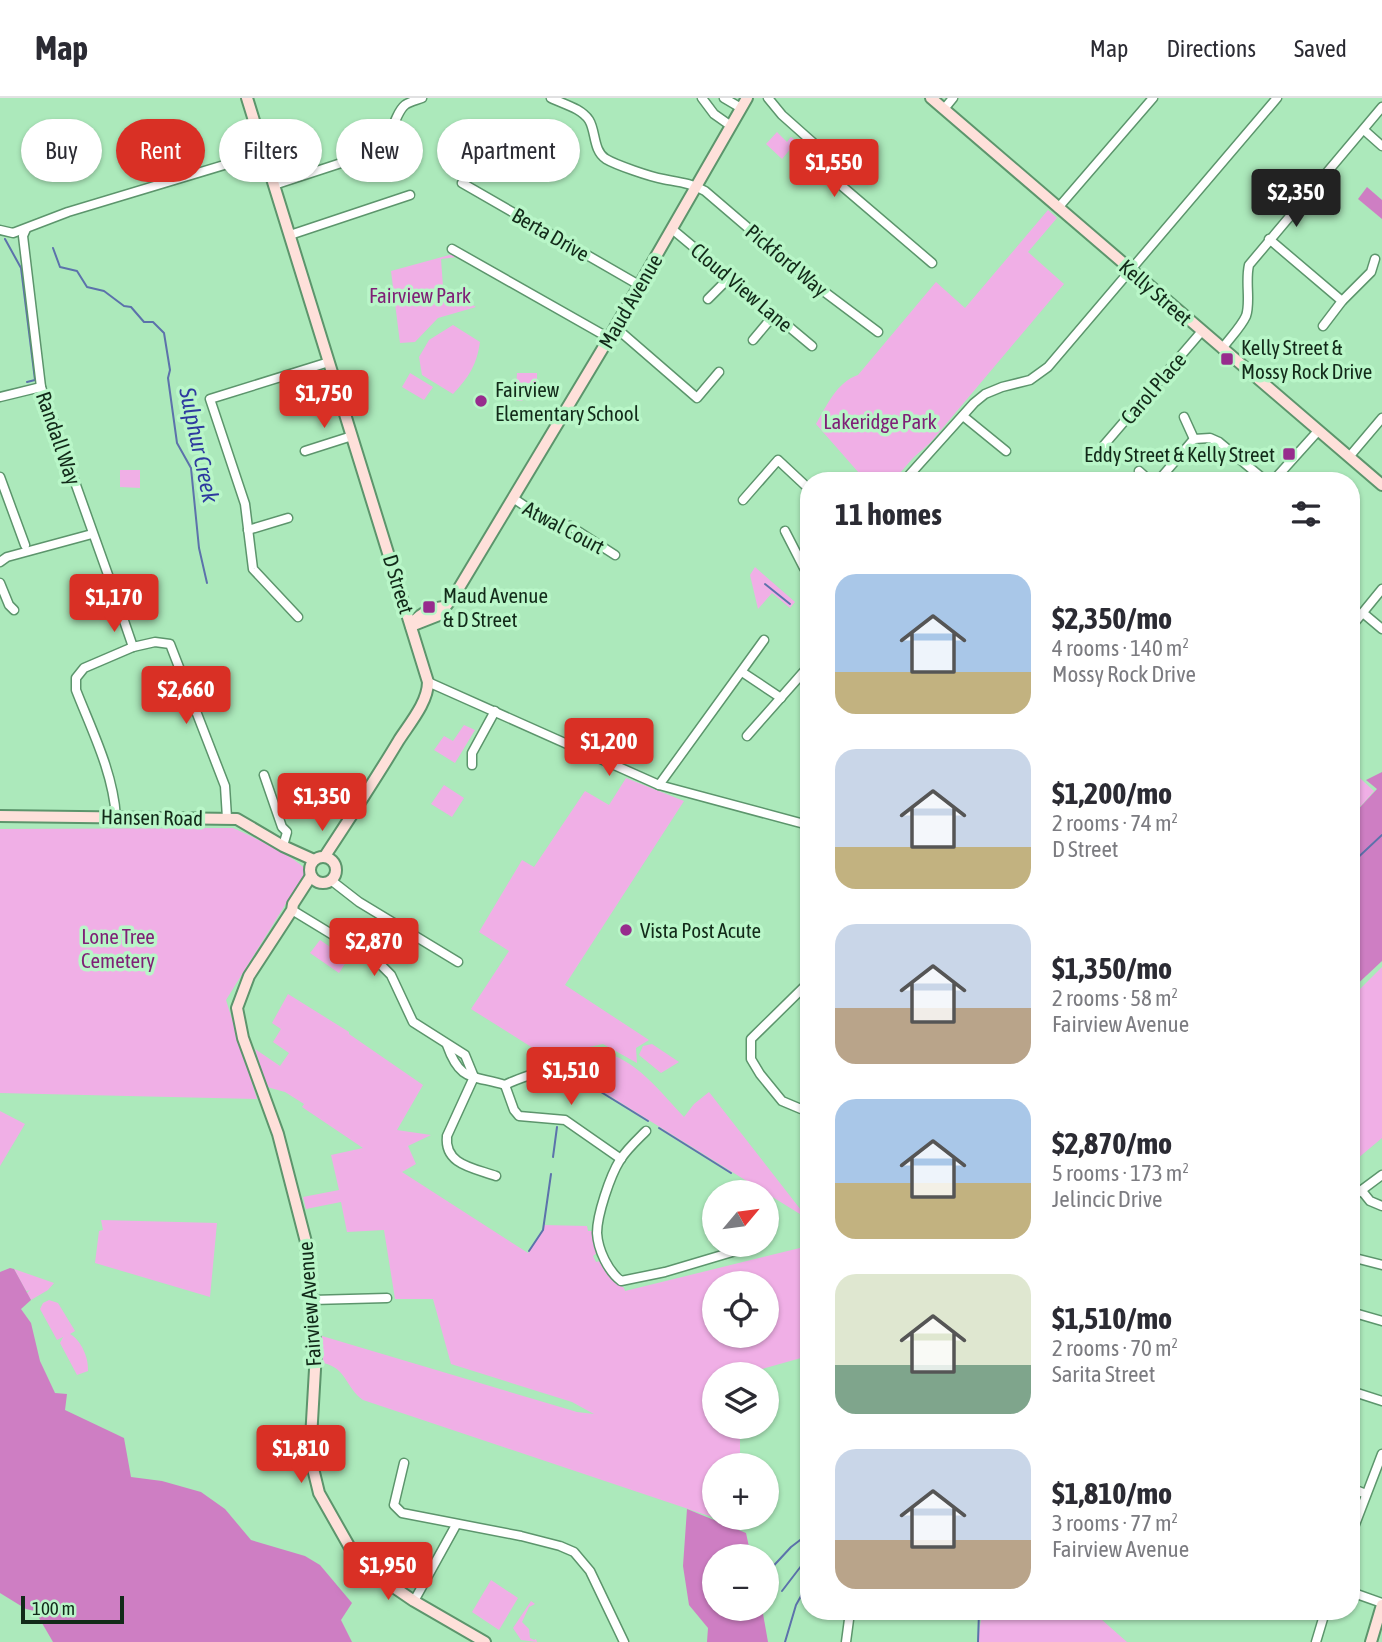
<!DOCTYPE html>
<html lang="en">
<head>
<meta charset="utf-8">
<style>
  :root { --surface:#fff; --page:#f7f7f7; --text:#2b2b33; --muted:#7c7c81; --line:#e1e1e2; --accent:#d93025 }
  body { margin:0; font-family:"Asap Condensed",sans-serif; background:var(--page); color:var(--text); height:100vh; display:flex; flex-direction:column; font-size:26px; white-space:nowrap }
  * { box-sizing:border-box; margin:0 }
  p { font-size:23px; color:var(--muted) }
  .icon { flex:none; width:38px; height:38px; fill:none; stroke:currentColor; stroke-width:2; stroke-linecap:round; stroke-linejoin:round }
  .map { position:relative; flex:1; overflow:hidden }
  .panel { position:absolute; left:800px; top:374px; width:560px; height:1148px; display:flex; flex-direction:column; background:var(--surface); border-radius:28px; box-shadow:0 2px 5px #0004 }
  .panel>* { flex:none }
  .guide { position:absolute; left:21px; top:21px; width:665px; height:63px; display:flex; gap:14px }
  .needle { width:46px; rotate:61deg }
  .controls { position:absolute; left:702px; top:1082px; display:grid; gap:14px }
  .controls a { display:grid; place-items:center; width:77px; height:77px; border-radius:50%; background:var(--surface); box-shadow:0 2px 5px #0004; font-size:35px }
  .scale { position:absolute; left:21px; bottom:18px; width:103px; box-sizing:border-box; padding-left:7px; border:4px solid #122a19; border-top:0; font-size:19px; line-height:24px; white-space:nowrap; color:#122a19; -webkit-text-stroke:5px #b9f6c8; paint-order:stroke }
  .price { position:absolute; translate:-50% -60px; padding:0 16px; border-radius:7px; background:var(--accent); color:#fff; font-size:23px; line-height:46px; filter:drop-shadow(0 2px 4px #0008) }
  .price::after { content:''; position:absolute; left:50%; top:42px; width:21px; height:16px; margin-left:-10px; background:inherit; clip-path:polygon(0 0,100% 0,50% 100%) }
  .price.current { background:#222; color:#fff }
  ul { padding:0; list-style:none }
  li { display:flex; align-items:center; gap:21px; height:175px; padding:0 35px }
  li span { display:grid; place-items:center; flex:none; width:196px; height:140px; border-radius:21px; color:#555 }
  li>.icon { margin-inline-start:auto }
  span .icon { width:84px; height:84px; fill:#fffc; stroke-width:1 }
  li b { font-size:30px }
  h2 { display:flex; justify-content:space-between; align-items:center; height:84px; padding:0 35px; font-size:30px }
  .chip { padding:0 24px; border-radius:32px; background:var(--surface); box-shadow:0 2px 5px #0004; font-size:24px; line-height:63px }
  .chip.current { background:var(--accent); color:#fff }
  header { display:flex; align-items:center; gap:42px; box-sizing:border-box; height:98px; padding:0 35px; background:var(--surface); border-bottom:2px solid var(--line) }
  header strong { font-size:33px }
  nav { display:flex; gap:38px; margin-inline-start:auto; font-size:24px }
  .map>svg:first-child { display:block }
  .green { fill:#f0afe6; fill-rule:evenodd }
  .forest { fill:#ce7ec3 }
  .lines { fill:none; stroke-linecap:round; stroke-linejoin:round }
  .stream { stroke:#5c72ab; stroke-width:2 }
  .street-casing { stroke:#5c956c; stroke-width:11 }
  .secondary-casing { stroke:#5c956c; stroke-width:14 }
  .street { stroke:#fff; stroke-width:8 }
  .secondary { stroke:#fee0da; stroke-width:10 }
  .poi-dot { fill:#972c8d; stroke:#b9f6c8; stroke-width:2.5 }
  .labels { text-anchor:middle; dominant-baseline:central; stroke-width:7; stroke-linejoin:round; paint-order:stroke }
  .street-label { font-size:21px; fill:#122a19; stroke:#b9f6c8 }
  .park-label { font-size:21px; fill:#7f2076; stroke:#b9f6c8 }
  .poi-label { font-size:21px; fill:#122a19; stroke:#b9f6c8; text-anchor:start }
  .water-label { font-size:23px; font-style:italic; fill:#2e3a9f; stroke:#b9f6c8 }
</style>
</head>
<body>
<header>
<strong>Map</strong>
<nav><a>Map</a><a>Directions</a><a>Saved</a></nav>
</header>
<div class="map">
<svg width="1382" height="1544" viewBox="0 0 1382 1544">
  <rect width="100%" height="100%" fill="#ace9bb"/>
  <!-- green -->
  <g class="green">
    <polygon points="777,34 787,44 791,39 797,43 782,61 766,46"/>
    <path d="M1048 112 1057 120 1028 154 1064 186 930 345 913 360 893 383H866L816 326C827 307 837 284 858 277L936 184 965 210Z"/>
    <polygon points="453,156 457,159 441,161 443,189 476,209 438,220 415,244 400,245 391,173"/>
    <path d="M453 227 480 244C477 266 469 279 453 296L422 277 419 259 429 242Z"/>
    <polygon points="410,275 433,289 424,302 402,289"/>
    <polygon points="517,275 537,275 537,282 522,303 515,302"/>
    <polygon points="120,372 140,372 140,390 120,389"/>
    <polygon points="755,469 795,504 790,510 772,495 758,511 750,477"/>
    <polygon points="464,627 475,632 455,665 434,652 444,638 453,643"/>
    <polygon points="1351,672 1374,693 1361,708 1351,699"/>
    <polygon points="626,680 684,703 565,887 649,942 636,950 637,965 603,946 576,952 555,964 471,911 509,853 479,834 522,762 534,769 585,693 609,707"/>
    <polygon points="444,687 464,700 452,719 431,706"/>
    <path d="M233 730C249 737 290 756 302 768 306 772 305 773 306 778L300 783 226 902 257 1001 0 995V731Z"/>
    <polygon points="320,842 348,861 339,875 310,855"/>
    <polygon points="1382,869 1382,1040 1351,1066 1351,900"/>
    <path d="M288 896 349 934V936L423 987 397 1032 431 1037 408 1048 416 1066 402 1074 528 1155 543 1132V1127L587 1128 588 1133H594L597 1155 593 1158 596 1164 600 1163 612 1181 624 1190 625 1193 808 1148V1258L744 1276H714V1328H740V1367H714V1419H739V1428L363 1302C345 1289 347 1270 323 1265L322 1238 577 1314 594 1316 572 1304 451 1266 433 1201H395L384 1132 347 1134 341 1104 306 1111 303 1099 339 1092 331 1057 363 1050 302 1009 304 1006 285 994 267 989 255 951 280 968 289 955 273 944 281 931 272 925ZM714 1185H766V1237H714Z"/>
    <polygon points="652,946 679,964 661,975 639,957 643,948"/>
    <path d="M600 954C635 959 661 995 684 1019L694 1006 709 994 808 1121 560 967 583 957Z"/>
    <polygon points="0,1013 25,1026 0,1068"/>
    <polygon points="101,1122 217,1125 210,1199 95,1165 99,1133 103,1132"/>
    <polygon points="14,1171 54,1185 48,1192 31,1202 27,1195 30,1192 26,1193"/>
    <path d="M49 1202 58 1205 75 1233 70 1236C81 1242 89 1260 88 1273L77 1277 60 1245 63 1239 57 1242 40 1211 43 1205Z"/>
    <polygon points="491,1482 518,1500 499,1532 472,1514"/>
    <polygon points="531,1503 535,1506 529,1509 522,1524 529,1531 530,1540 534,1542 536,1541 537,1544 521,1542 513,1530"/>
    <polygon points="968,1514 1093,1514 1127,1544 978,1544 981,1521"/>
  </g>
  <!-- forest -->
  <g class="forest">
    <polygon points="1367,89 1382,102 1382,121 1358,101"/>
    <polygon points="1382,674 1382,863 1351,892 1351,719 1377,691 1366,682"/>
    <polygon points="10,1170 14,1171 31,1202 21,1211 31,1225 40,1263 55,1295 67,1296 65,1312 124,1340 131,1379 162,1383 201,1394 225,1411 251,1442 305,1458 320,1467 352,1505 341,1522 352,1544 53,1544 35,1513 26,1511 0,1495 0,1174"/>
    <polygon points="687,1411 746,1435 751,1458 714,1458 714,1510 762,1510 768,1544 707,1544 708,1530 689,1507 683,1468"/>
  </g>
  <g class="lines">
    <!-- stream -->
    <g class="stream">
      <polyline points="5,141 21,170 35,282 27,284"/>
      <polyline points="53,150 60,169 77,173 87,189 104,193 124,208 131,209 144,224 153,224 164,235 170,272 168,280 177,345 191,370 199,450 207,485"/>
      <polyline points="765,486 790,506"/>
      <polyline points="1351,766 1382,737"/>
      <polyline points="562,970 648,1023"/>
      <polyline points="659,1030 731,1075"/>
      <polyline points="553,1059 557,1029"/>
      <polyline points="529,1153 543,1132 551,1076"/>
      <polyline points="766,1476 791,1449 808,1436"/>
      <polyline points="782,1493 808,1459"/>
      <polyline points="785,1544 796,1507 806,1489"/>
      <polyline points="978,1544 979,1514"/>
    </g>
    <!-- street casing -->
    <g class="street-casing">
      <g id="street">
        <path d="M551 0C563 6 581 10 589 22 596 33 593 53 606 61 616 67 651 79 663 81 678 84 691 85 705 93L810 183 878 234"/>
        <polyline points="702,0 714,16 731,28"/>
        <polyline points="724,0 741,10"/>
        <polyline points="768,0 782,17 827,57 843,89 932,165"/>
        <polyline points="944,11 953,0"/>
        <polyline points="1364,32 1382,48"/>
        <polyline points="462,85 639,187"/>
        <path d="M274 87 384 51C390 39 396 14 405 7 409 4 417 2 422 0"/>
        <polyline points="1058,110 1153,0"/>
        <polyline points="26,131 23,138 41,289 117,502"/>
        <polyline points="672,131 812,248"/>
        <polyline points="0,132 13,135 68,114 264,55"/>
        <polyline points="290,137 410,97"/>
        <polyline points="1269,141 1342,203"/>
        <polyline points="452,151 609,240"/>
        <polyline points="708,201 729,180"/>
        <polyline points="1323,228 1342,203 1371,174 1375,161"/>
        <polyline points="615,229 697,300 719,274"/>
        <polyline points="753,242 774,217"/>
        <path d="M1222 251C1229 241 1241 229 1246 218 1251 204 1245 184 1249 167L1382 9"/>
        <polyline points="0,299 41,289"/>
        <polyline points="963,318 1006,353"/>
        <polyline points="1184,319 1194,341"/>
        <polyline points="1194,341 1210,340 1219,344 1266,383"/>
        <polyline points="1104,347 1202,233"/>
        <polyline points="305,353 352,338"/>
        <polyline points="1349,359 1382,320"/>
        <polyline points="1139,373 1150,383"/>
        <polyline points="0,379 25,447"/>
        <polyline points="904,383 974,305 985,296 1002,289 1030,282 1048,269 1277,0"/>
        <polyline points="1158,383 1194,341"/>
        <polyline points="1273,383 1318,333"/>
        <polyline points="513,400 550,425 570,428 615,457"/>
        <polyline points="743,402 778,362 808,390"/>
        <polyline points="248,432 288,420"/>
        <polyline points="785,433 804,470 808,470"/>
        <polyline points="0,464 7,459 92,436"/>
        <polyline points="0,485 9,507 14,512"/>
        <polyline points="121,514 133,549"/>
        <polyline points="1363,515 1382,531"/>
        <polyline points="298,519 253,471 245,406 210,301 329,264"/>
        <polyline points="1351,529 1382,491"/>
        <polyline points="742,574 781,600"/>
        <polyline points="428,584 659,687 808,727"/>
        <polyline points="747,638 807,570"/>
        <polyline points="472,667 472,655 495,613"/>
        <polyline points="264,677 282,729 287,734 283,748"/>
        <polyline points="659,687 764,542"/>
        <path d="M116 719C113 674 92 633 76 592V580L84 570 133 549 155 544 170 546 225 688 227 720"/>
        <polyline points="332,783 359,804 458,864"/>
        <polyline points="292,812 379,865 391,877 413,924 465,957 474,979"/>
        <path d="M447 947C460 984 472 977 505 987 520 979 537 976 553 968"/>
        <path d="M474 979 447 1038C444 1067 474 1070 496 1078"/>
        <polyline points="505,987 514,1012 519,1018 565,1022 621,1061"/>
        <polyline points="801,1011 782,1003 760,976 751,961 751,941 808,885"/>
        <path d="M646 1033C637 1042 627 1051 620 1062 610 1078 597 1117 597 1135 598 1152 608 1173 621 1183L665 1174 739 1152 744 1146"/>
        <polyline points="1362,1093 1370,1103 1382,1108"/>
        <polyline points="1351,1100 1382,1077"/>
        <polyline points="1351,1159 1382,1167"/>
        <polyline points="312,1202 387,1200"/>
        <polyline points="1351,1214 1382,1223"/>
        <polyline points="1351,1293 1382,1303"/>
        <polyline points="404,1365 394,1407 402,1415 521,1438 560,1448 574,1454 590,1473 624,1544"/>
        <polyline points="1351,1390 1366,1396"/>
        <polyline points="1351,1437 1382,1356"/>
        <polyline points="1351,1494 1382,1505"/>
        <polyline points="414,1503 456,1427"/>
        <polyline points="846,1544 850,1514"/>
        <polyline points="1316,1544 1325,1514"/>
      </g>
    </g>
    <!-- secondary casing -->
    <g class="secondary-casing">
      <g id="secondary">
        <path d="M247 0 428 584C428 604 410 625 399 642 375 682 350 720 325 758"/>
        <polyline points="931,0 1382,387"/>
        <polyline points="411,528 439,517 456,495 609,240 747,0"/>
        <path d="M411 528C418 516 429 511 443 509"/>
        <polyline points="0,718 237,721 283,748 314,762"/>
        <circle cx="323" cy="772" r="13"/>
        <polyline points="311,778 293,806 292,812 249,878 237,910 243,940 278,1036 306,1144 316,1254 310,1358 319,1395 349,1448 376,1477 414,1503 485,1544"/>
        <polyline points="1371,1544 1382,1507"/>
      </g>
    </g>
    <!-- street -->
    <use href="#street" class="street"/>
    <!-- secondary -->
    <use href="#secondary" class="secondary"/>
  </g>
  <!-- markers -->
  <g class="poi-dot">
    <rect x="1220" y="254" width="14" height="14" rx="3.5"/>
    <circle cx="481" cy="303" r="7"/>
    <rect x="1282" y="349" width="14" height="14" rx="3.5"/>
    <rect x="422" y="502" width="14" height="14" rx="3.5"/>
    <circle cx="626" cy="832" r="7"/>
  </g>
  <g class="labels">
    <!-- street labels -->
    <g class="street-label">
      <text transform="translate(551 136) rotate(30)">Berta Drive</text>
      <text transform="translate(787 162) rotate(40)">Pickford Way</text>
      <text transform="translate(742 189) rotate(40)">Cloud View Lane</text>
      <text transform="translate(1156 194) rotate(41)">Kelly Street</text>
      <text transform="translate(630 203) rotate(-60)">Maud Avenue</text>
      <text transform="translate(1153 290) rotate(-49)">Carol Place</text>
      <text transform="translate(59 340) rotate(71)">Randall Way</text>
      <text transform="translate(564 429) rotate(28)">Atwal Court</text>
      <text transform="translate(399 486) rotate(73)">D Street</text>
      <text transform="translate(152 719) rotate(1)">Hansen Road</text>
      <text transform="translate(309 1206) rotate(-94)">Fairview Avenue</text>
    </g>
    <!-- park labels -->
    <g class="park-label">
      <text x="420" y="197">Fairview Park</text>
      <text x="880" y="323">Lakeridge Park</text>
      <text x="118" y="838">Lone Tree<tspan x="118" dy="24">Cemetery</tspan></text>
    </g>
    <!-- poi labels -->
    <g class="poi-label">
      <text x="1241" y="249">Kelly Street &amp;<tspan x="1241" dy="24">Mossy Rock Drive</tspan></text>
      <text x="495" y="291">Fairview<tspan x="495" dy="24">Elementary School</tspan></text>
      <text x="1275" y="356" text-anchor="end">Eddy Street &amp; Kelly Street</text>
      <text x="443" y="497">Maud Avenue<tspan x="443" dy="24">&amp; D Street</tspan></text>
      <text x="640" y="832">Vista Post Acute</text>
    </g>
    <!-- water labels -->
    <g class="water-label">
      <text transform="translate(199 347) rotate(78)">Sulphur Creek</text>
    </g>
  </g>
</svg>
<div class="controls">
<a><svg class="needle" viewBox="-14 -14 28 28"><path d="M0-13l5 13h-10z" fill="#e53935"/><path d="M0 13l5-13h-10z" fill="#7c7c81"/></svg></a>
<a><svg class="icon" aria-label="locate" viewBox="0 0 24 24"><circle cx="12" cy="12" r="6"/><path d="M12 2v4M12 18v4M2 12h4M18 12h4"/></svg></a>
<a><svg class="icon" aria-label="layers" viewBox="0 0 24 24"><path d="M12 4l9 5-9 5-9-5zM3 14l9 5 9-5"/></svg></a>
<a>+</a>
<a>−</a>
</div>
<div class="scale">100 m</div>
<b class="price" style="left:834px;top:101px">$1,550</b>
<b class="price current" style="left:1296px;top:131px">$2,350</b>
<b class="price" style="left:324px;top:332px">$1,750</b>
<b class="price" style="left:114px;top:536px">$1,170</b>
<b class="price" style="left:186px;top:628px">$2,660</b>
<b class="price" style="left:609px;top:680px">$1,200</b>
<b class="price" style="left:322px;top:735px">$1,350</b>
<b class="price" style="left:374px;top:880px">$2,870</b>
<b class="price" style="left:571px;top:1009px">$1,510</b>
<b class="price" style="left:301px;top:1387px">$1,810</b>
<b class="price" style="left:388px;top:1504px">$1,950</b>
<div class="guide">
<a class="chip">Buy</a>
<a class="chip current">Rent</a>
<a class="chip">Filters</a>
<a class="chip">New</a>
<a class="chip">Apartment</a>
</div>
<section class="panel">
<h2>11 homes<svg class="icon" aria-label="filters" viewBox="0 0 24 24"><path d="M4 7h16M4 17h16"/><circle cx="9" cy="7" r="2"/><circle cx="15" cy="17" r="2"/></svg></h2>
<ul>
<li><span style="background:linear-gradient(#a9c7e8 70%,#c2b280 0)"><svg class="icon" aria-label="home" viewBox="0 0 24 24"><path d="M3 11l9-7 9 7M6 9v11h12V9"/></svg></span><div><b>$2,350/mo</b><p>4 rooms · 140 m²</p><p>Mossy Rock Drive</p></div></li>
<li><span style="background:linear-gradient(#c9d6e8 70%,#c2b280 0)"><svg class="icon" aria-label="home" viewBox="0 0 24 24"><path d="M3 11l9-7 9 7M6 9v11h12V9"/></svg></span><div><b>$1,200/mo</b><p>2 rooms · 74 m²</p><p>D Street</p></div></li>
<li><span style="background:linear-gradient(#c9d6e8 60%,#b9a48a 0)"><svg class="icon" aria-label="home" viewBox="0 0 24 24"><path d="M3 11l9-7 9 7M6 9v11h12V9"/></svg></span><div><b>$1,350/mo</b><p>2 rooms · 58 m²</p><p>Fairview Avenue</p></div></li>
<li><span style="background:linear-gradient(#a9c7e8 60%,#c2b280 0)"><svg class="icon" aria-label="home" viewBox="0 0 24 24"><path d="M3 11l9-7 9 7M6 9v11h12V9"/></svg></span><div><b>$2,870/mo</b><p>5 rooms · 173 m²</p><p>Jelincic Drive</p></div></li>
<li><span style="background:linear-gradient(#dfe7d0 65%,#7fa58c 0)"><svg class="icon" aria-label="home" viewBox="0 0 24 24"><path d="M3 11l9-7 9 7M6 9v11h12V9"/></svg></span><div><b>$1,510/mo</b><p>2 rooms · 70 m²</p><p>Sarita Street</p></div></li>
<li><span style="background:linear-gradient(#c9d6e8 65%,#b9a48a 0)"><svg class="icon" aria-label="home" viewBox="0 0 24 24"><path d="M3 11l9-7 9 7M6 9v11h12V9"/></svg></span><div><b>$1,810/mo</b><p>3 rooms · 77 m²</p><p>Fairview Avenue</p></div></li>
</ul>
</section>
</div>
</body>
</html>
